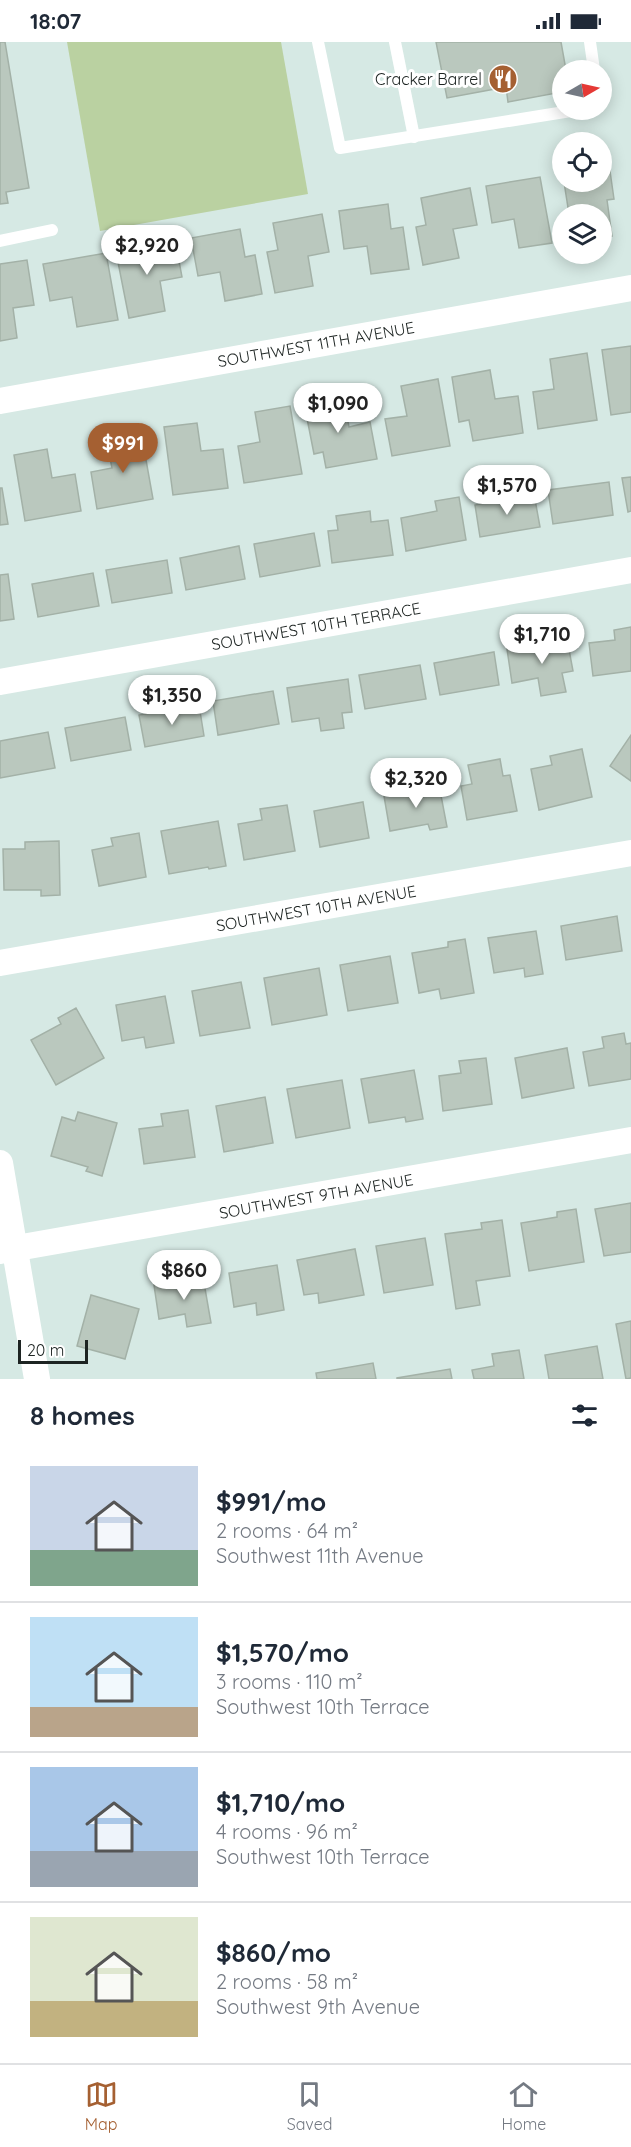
<!DOCTYPE html>
<html lang="en">
<head>
<meta charset="utf-8">
<style>
  :root { --surface:#fff; --page:#f6f6f7; --text:#1f2937; --muted:#747a83; --line:#e0e1e3; --accent:#a56032 }
  body { margin:0; font-family:Quicksand,sans-serif; background:var(--page); color:var(--text); height:100vh; display:flex; flex-direction:column; font-size:22px; white-space:nowrap }
  * { box-sizing:border-box; margin:0 }
  p { font-size:20px; color:var(--muted) }
  .icon { flex:none; width:33px; height:33px; fill:none; stroke:currentColor; stroke-width:2; stroke-linecap:round; stroke-linejoin:round }
  .map { position:relative; height:1337px; overflow:hidden }
  .drawer { display:flex; flex-direction:column; background:var(--surface); flex:1 }
  .drawer>* { flex:none }
  .needle { width:39px; rotate:81deg }
  .controls { position:absolute; left:552px; top:18px; display:grid; gap:12px }
  .controls a { display:grid; place-items:center; width:60px; height:60px; border-radius:50%; background:var(--surface); box-shadow:0 3px 15px #0003; font-size:30px }
  .scale { position:absolute; left:18px; bottom:15px; width:70px; box-sizing:border-box; padding-left:6px; border:3px solid #1d2422; border-top:0; font-size:16px; line-height:21px; white-space:nowrap; color:#1d2422; -webkit-text-stroke:4px #fff; paint-order:stroke }
  .price { position:absolute; translate:-50% -51px; padding:0 14px; border-radius:21px; background:#fff; color:#222; font-size:20px; line-height:39px; filter:drop-shadow(0 2px 3px #0008) }
  .price::after { content:''; position:absolute; left:50%; top:36px; width:18px; height:14px; margin-left:-9px; background:inherit; clip-path:polygon(0 0,100% 0,50% 100%) }
  .price.on { background:var(--accent); color:#fff }
  ul { padding:0; list-style:none }
  li { display:flex; align-items:center; gap:18px; height:150px; padding:0 30px }
  li+li { border-top:2px solid var(--line) }
  li span { display:grid; place-items:center; flex:none; width:168px; height:120px; border-radius:0px; color:#555 }
  li>.icon { margin-inline-start:auto }
  span .icon { width:72px; height:72px; fill:#fffc; stroke-width:1 }
  li b { font-size:26px }
  h2 { display:flex; justify-content:space-between; align-items:center; height:72px; padding:0 30px; font-size:26px }
  .status { display:flex; justify-content:space-between; align-items:center; height:42px; padding:0 30px; background:var(--surface); direction:ltr }
  .status svg { height:16px; fill:currentColor }
  .dock { display:flex; justify-content:space-around; align-items:center; height:84px; border-top:2px solid var(--line); background:var(--surface); font-size:16px; color:var(--muted) }
  .dock a { display:grid; justify-items:center; gap:3px }
  .dock .on { color:var(--accent) }
  .map>svg:first-child { display:block }
  .green { fill:#bad1a1 }
  .building { fill:#bac8be; stroke:#a3b1a7; stroke-width:1.5 }
  .lines { fill:none; stroke-linecap:round; stroke-linejoin:round }
  .lane { stroke:#fff; stroke-width:12 }
  .street { stroke:#fff; stroke-width:26 }
  .labels { text-anchor:middle; dominant-baseline:central; stroke-width:6; stroke-linejoin:round; paint-order:stroke }
  .poi-label { font-size:16px; fill:#1d2422; stroke:#fff; text-anchor:end }
  .street-label { font-size:16px; fill:#1d2422; stroke:#fff }
</style>
</head>
<body>
<div class="status"><b>18:07</b><svg viewBox="0 0 49 12"><path d="M0 12V9h3v3zM5 12V6h3v6zM10 12V3h3v9zM15 12V0h3v12zM26 1h20v11H26zM47 4h2v5h-2z"/></svg></div>
<div class="map">
<svg width="631" height="1337" viewBox="0 0 631 1337">
  <rect width="100%" height="100%" fill="#d6e9e4"/>
  <!-- green -->
  <polygon class="green" points="67,0 281,0 308,152 100,189"/>
  <!-- building -->
  <g class="building">
    <polygon points="0,0 5,0 29,146 6,150 8,161 0,162"/>
    <polygon points="436,0 561,0 566,28 562,28 562,50 508,60 506,45 447,56"/>
    <polygon points="609,122 614,157 607,158 612,194 602,195 602,172 569,172 564,140 602,140 602,123"/>
    <polygon points="540,135 552,201 519,206 514,177 492,181 486,144"/>
    <polygon points="470,146 477,183 453,187 459,216 423,223 416,185 426,183 421,156"/>
    <polygon points="388,162 391,187 403,185 409,227 371,232 367,204 344,207 339,169"/>
    <polygon points="322,172 329,210 308,214 313,244 275,251 267,210 278,208 273,181"/>
    <polygon points="240,187 245,215 255,213 262,252 225,259 220,230 198,234 191,196"/>
    <polygon points="175,198 182,235 160,239 165,269 129,276 116,210"/>
    <polygon points="106,211 118,278 77,285 72,255 50,259 43,222"/>
    <polygon points="27,218 34,263 13,266 17,296 0,299 0,222"/>
    <polygon points="631,304 631,370 611,373 602,308"/>
    <polygon points="587,311 597,378 538,387 533,350 554,347 550,317"/>
    <polygon points="490,328 495,357 518,354 523,391 473,399 469,378 459,380 452,335"/>
    <polygon points="438,337 450,404 392,414 385,377 407,374 401,344"/>
    <polygon points="343,354 349,385 370,380 377,417 326,426 323,410 314,412 304,361"/>
    <polygon points="290,364 302,432 244,441 238,404 260,400 255,370"/>
    <polygon points="197,381 201,409 223,407 228,446 173,453 164,385"/>
    <polygon points="141,390 153,457 97,467 91,430 112,426 106,396"/>
    <polygon points="47,407 52,436 75,432 81,469 25,479 14,413"/>
    <polygon points="631,435 631,469 628,470 622,436"/>
    <polygon points="609,440 613,473 553,482 548,448"/>
    <polygon points="0,446 2,446 8,482 0,483"/>
    <polygon points="534,452 540,485 480,495 475,463"/>
    <polygon points="459,455 466,498 406,509 401,476 437,469 435,459"/>
    <polygon points="370,469 371,480 388,478 393,513 332,521 328,489 338,488 336,474"/>
    <polygon points="314,491 320,524 260,535 254,502"/>
    <polygon points="239,504 245,537 186,548 180,516"/>
    <polygon points="167,518 172,551 112,561 106,528"/>
    <polygon points="93,531 99,564 38,575 32,542"/>
    <polygon points="8,532 14,577 0,579 0,533"/>
    <polygon points="631,585 631,629 593,634 589,601 615,598 614,588"/>
    <polygon points="567,597 573,629 562,631 566,650 541,654 538,636 512,641 507,607"/>
    <polygon points="494,610 499,643 440,653 434,621"/>
    <polygon points="420,623 426,657 365,667 359,633"/>
    <polygon points="348,637 352,670 342,671 344,686 321,689 319,676 292,680 287,646"/>
    <polygon points="273,649 279,682 218,693 213,659"/>
    <polygon points="199,663 204,694 145,705 139,673"/>
    <polygon points="125,675 131,708 71,719 65,686"/>
    <polygon points="48,690 55,726 0,736 0,699"/>
    <polygon points="631,693 631,739 610,724"/>
    <polygon points="582,707 592,755 539,768 531,727 552,723 550,714"/>
    <polygon points="500,717 503,734 510,733 517,769 467,778 461,744 472,742 468,723"/>
    <polygon points="439,743 447,785 430,788 428,782 390,789 384,754"/>
    <polygon points="363,760 369,796 320,805 314,769"/>
    <polygon points="287,763 295,809 244,818 238,782 262,778 260,767"/>
    <polygon points="218,779 226,824 209,827 208,825 169,832 161,789"/>
    <polygon points="139,791 146,835 99,844 92,808 113,804 111,796"/>
    <polygon points="59,799 60,853 41,854 41,848 4,848 3,807 25,807 25,800"/>
    <polygon points="617,874 622,909 566,918 561,884"/>
    <polygon points="536,889 543,932 525,935 524,926 494,931 488,896"/>
    <polygon points="465,897 474,951 441,957 439,947 419,951 412,911 448,905 448,900"/>
    <polygon points="390,914 398,961 348,969 340,923"/>
    <polygon points="319,926 327,973 272,983 264,936"/>
    <polygon points="241,940 250,986 200,994 192,949"/>
    <polygon points="165,954 174,1001 146,1006 144,995 122,999 116,963"/>
    <polygon points="76,966 104,1016 56,1043 31,998 61,982 58,976"/>
    <polygon points="624,991 626,1002 631,1001 631,1037 589,1044 583,1010 604,1006 602,995"/>
    <polygon points="567,1006 574,1046 522,1056 515,1016"/>
    <polygon points="486,1016 492,1062 443,1069 439,1034 461,1031 459,1019"/>
    <polygon points="414,1028 423,1077 406,1080 405,1075 369,1081 361,1037"/>
    <polygon points="342,1038 350,1086 296,1096 287,1047"/>
    <polygon points="265,1055 273,1101 224,1110 216,1064"/>
    <polygon points="188,1068 195,1115 144,1122 139,1087 163,1084 161,1072"/>
    <polygon points="78,1070 117,1081 102,1134 86,1129 88,1125 51,1114 62,1075 75,1079"/>
    <polygon points="631,1161 631,1210 604,1214 595,1167"/>
    <polygon points="576,1167 584,1220 529,1229 521,1181 557,1175 557,1170"/>
    <polygon points="502,1178 510,1234 476,1239 480,1263 456,1267 445,1192 482,1187 481,1181"/>
    <polygon points="425,1196 433,1243 384,1251 376,1204"/>
    <polygon points="355,1207 364,1253 319,1261 318,1251 304,1253 297,1218"/>
    <polygon points="277,1223 284,1268 257,1273 256,1261 234,1265 229,1231"/>
    <polygon points="203,1235 211,1281 187,1285 185,1272 159,1277 154,1243"/>
    <polygon points="91,1253 139,1267 125,1317 77,1304"/>
    <polygon points="631,1279 631,1336 626,1337 616,1282"/>
    <polygon points="597,1304 603,1337 549,1337 545,1313"/>
    <polygon points="519,1308 524,1337 474,1337 472,1328 494,1324 492,1312"/>
    <polygon points="373,1321 376,1337 317,1337 316,1331"/>
    <polygon points="450,1327 452,1337 397,1337 397,1336"/>
  </g>
  <g class="lines">
    <!-- lane -->
    <g class="lane">
      <polyline points="318,0 340,106 577,68"/>
      <polyline points="395,0 414,95"/>
      <polyline points="590,0 594,28"/>
      <polyline points="0,199 52,188"/>
    </g>
    <!-- street -->
    <g class="street">
      <polyline points="0,359 631,246"/>
      <polyline points="0,640 631,528"/>
      <polyline points="0,921 631,811"/>
      <polyline points="0,1121 37,1337"/>
      <polyline points="0,1209 631,1098"/>
    </g>
  </g>
  <!-- icons -->
  <defs>
    <g id="restaurant-disc" transform="scale(1.5)"><circle r="9.5" fill="#a56032" stroke="#fff"/><path d="M-5-6h1v4h1v-4h1v4h1v-4h1v5L-1.5 .5V6h-2V.5L-5-1ZM5-6V6H3V1.5H1.5Q1.5-4 5-6Z" fill="#fff"/></g>
  </defs>
  <g fill-rule="evenodd">
    <use href="#restaurant-disc" x="503" y="37"/>
  </g>
  <g class="labels">
    <!-- poi labels -->
    <g class="poi-label">
      <text x="482" y="37">Cracker Barrel</text>
    </g>
    <!-- street labels -->
    <g class="street-label">
      <text transform="translate(316 302) rotate(-10)">SOUTHWEST 11TH AVENUE</text>
      <text transform="translate(316 584) rotate(-10)">SOUTHWEST 10TH TERRACE</text>
      <text transform="translate(316 866) rotate(-10)">SOUTHWEST 10TH AVENUE</text>
      <text transform="translate(316 1154) rotate(-10)">SOUTHWEST 9TH AVENUE</text>
    </g>
  </g>
</svg>
<div class="controls">
<a><svg class="needle" viewBox="-14 -14 28 28"><path d="M0-13l5 13h-10z" fill="#e53935"/><path d="M0 13l5-13h-10z" fill="#747a83"/></svg></a>
<a><svg class="icon" aria-label="locate" viewBox="0 0 24 24"><circle cx="12" cy="12" r="6"/><path d="M12 2v4M12 18v4M2 12h4M18 12h4"/></svg></a>
<a><svg class="icon" aria-label="layers" viewBox="0 0 24 24"><path d="M12 4l9 5-9 5-9-5zM3 14l9 5 9-5"/></svg></a>
</div>
<div class="scale">20 m</div>
<b class="price" style="left:147px;top:234px">$2,920</b>
<b class="price" style="left:338px;top:392px">$1,090</b>
<b class="price on" style="left:123px;top:432px">$991</b>
<b class="price" style="left:507px;top:474px">$1,570</b>
<b class="price" style="left:542px;top:623px">$1,710</b>
<b class="price" style="left:172px;top:684px">$1,350</b>
<b class="price" style="left:416px;top:767px">$2,320</b>
<b class="price" style="left:184px;top:1259px">$860</b>
</div>
<section class="drawer">
<h2>8 homes<svg class="icon" aria-label="filters" viewBox="0 0 24 24"><path d="M4 7h16M4 17h16"/><circle cx="9" cy="7" r="2"/><circle cx="15" cy="17" r="2"/></svg></h2>
<ul>
<li><span style="background:linear-gradient(#c9d6e8 70%,#7fa58c 0)"><svg class="icon" aria-label="home" viewBox="0 0 24 24"><path d="M3 11l9-7 9 7M6 9v11h12V9"/></svg></span><div><b>$991/mo</b><p>2 rooms · 64 m²</p><p>Southwest 11th Avenue</p></div></li>
<li><span style="background:linear-gradient(#bfe0f5 75%,#b9a48a 0)"><svg class="icon" aria-label="home" viewBox="0 0 24 24"><path d="M3 11l9-7 9 7M6 9v11h12V9"/></svg></span><div><b>$1,570/mo</b><p>3 rooms · 110 m²</p><p>Southwest 10th Terrace</p></div></li>
<li><span style="background:linear-gradient(#a9c7e8 70%,#9aa5b1 0)"><svg class="icon" aria-label="home" viewBox="0 0 24 24"><path d="M3 11l9-7 9 7M6 9v11h12V9"/></svg></span><div><b>$1,710/mo</b><p>4 rooms · 96 m²</p><p>Southwest 10th Terrace</p></div></li>
<li><span style="background:linear-gradient(#dfe7d0 70%,#c2b280 0)"><svg class="icon" aria-label="home" viewBox="0 0 24 24"><path d="M3 11l9-7 9 7M6 9v11h12V9"/></svg></span><div><b>$860/mo</b><p>2 rooms · 58 m²</p><p>Southwest 9th Avenue</p></div></li>
</ul>
</section>
<nav class="dock">
<a class="on"><svg class="icon" aria-label="map" viewBox="0 0 24 24"><path d="M3 6l6-2 6 2 6-2v14l-6 2-6-2-6 2zM9 4v14M15 6v14"/></svg>Map</a>
<a><svg class="icon" aria-label="saved" viewBox="0 0 24 24"><path d="M7 4h10v16l-5-4-5 4z"/></svg>Saved</a>
<a><svg class="icon" aria-label="home" viewBox="0 0 24 24"><path d="M3 11l9-7 9 7M6 9v11h12V9"/></svg>Home</a>
</nav>
</body>
</html>
